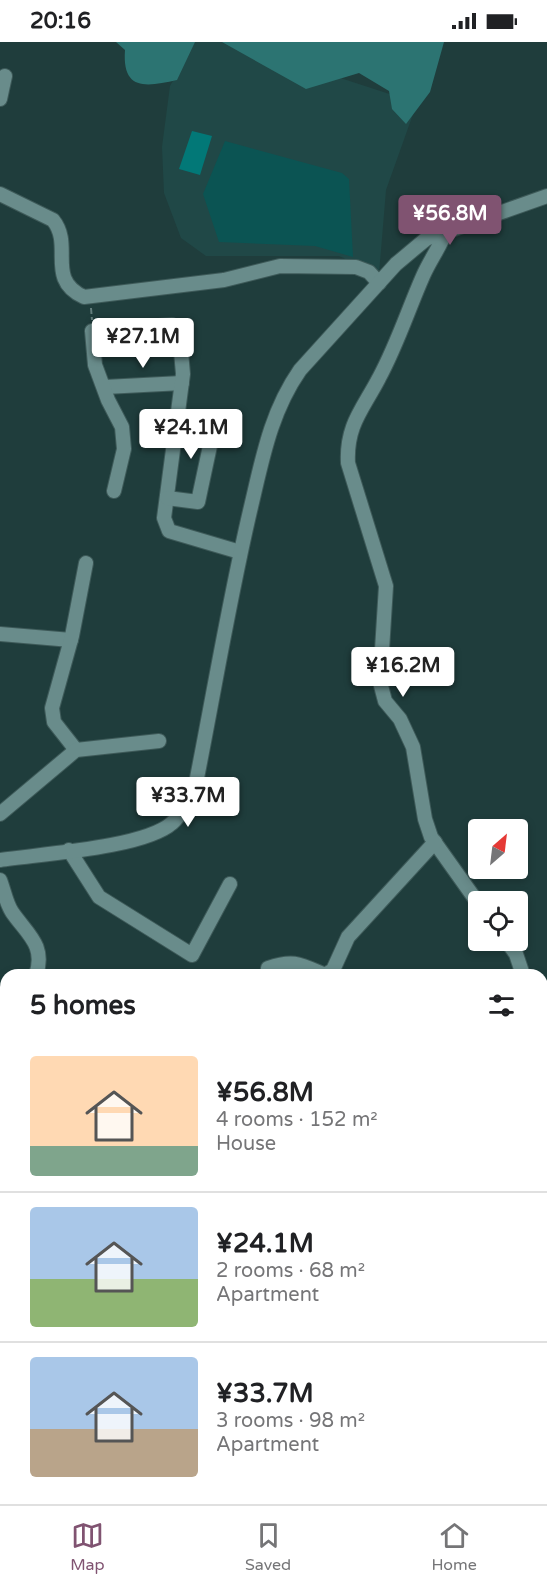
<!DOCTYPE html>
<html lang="en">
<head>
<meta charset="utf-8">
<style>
  :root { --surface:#fff; --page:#f6f6f6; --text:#202124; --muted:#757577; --line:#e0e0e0; --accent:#805371 }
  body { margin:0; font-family:"Varela Round",sans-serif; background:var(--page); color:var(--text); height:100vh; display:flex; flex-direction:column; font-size:22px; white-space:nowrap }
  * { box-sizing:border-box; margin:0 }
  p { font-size:20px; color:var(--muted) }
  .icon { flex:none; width:33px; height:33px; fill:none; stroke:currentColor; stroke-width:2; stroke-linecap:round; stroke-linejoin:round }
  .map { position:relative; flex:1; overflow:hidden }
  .details { position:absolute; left:0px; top:927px; width:548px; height:536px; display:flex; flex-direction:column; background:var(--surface); border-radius:18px 18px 0 0; box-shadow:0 3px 9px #0003 }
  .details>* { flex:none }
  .needle { width:39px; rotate:28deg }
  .tools { position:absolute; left:468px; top:777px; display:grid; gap:12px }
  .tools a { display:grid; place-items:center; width:60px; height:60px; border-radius:6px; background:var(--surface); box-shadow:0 3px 9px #0003; font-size:30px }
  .price { position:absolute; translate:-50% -51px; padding:0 14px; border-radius:6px; background:#fff; color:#222; font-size:20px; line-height:39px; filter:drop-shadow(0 2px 3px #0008) }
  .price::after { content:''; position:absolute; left:50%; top:36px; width:18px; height:14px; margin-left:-9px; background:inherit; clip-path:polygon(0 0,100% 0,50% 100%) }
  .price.current { background:var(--accent); color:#fff }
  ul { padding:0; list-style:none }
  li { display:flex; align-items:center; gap:18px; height:150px; padding:0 30px }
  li+li { border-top:2px solid var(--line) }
  li span { display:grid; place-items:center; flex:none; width:168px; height:120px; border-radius:6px; color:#555 }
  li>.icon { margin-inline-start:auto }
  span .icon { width:72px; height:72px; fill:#fffc; stroke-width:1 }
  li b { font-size:26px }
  h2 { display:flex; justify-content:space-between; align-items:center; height:72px; padding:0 30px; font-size:26px }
  .status { display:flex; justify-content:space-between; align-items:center; height:42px; padding:0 30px; background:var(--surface); direction:ltr }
  .status svg { height:16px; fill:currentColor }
  .tab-bar { display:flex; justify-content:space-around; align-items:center; height:84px; border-top:2px solid var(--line); background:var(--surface); font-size:16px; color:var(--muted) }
  .tab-bar a { display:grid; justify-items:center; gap:3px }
  .tab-bar .current { color:var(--accent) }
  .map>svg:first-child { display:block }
  .built { fill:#204847 }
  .green { fill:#0b5453 }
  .forest { fill:#2c7472 }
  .water { fill:#027877 }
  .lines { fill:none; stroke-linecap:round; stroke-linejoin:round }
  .minor-casing { stroke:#3e5a59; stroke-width:16 }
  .major-casing { stroke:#3e5a59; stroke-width:18 }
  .path { stroke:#647e7d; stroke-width:2; stroke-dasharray:6 3; stroke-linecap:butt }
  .minor { stroke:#698c8b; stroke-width:14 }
  .major { stroke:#96e2df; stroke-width:15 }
</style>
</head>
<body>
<div class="status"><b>20:16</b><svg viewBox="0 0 49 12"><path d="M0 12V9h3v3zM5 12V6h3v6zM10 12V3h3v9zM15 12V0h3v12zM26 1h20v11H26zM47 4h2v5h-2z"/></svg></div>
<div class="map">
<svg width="547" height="1462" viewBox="0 0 547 1462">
  <rect width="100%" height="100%" fill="#1f3d3c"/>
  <!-- built -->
  <polygon class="built" points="194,0 230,0 417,61 386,148 379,232 339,214 206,214 181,196 164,151 162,105 170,44"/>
  <!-- green -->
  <polygon class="green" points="225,99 342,131 349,137 353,215 315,204 219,200 203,152"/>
  <!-- forest -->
  <g class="forest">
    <path d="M116 0H195L177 38C146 45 122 49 125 8Z"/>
    <polygon points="222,0 444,0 430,50 406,82 392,67 389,49 359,31 306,47"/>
  </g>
  <!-- water -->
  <polygon class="water" points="192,89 212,94 200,133 179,127"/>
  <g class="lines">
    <!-- minor casing -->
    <g class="minor-casing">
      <g id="minor">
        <polyline points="0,57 5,34"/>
        <path d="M0 152 53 178C74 204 45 237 84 255L224 238 280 224 356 225 369 230 379 241"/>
        <path d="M446 189C440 205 430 218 423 234 408 268 397 303 379 336 363 367 346 383 348 421L386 544 380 640 385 659 400 677 413 705 425 777 431 795 478 861"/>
        <polyline points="105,345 182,341"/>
        <polyline points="114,449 124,407 122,385 108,358 95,323 92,289 172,283 179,287 183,332 164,476 169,489 240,510"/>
        <polyline points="167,456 198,460 214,385 177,377"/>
        <polyline points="0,592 71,598"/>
        <polyline points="76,708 54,680 52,666 72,594 86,521"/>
        <polyline points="0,772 76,708 159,699"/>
        <polyline points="69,808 99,855 192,913 230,842"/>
        <path d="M0 818C40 812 144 806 172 781 184 771 190 754 196 741 214 650 229 559 250 469 262 419 270 371 300 328L396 222 426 197 547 154"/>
        <path d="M0 838C4 848 6 861 12 870 27 892 46 903 36 933"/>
        <polyline points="506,898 516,912 523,933"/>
        <path d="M268 926C294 917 300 922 325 933"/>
        <polyline points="325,933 333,928 348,895 435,800"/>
        <polyline points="0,1129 6,1113"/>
        <polyline points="0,1279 6,1267"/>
        <polyline points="542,1444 547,1441"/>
        <polyline points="0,1448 6,1450"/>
        <polyline points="19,1456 30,1462"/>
        <polyline points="323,1456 335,1462"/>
        <polyline points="131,1462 133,1456"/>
        <polyline points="303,1462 305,1456"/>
        <polyline points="526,1462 529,1456"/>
      </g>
    </g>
    <!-- major casing -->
    <g class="major-casing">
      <g id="major">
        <polyline points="0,1389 6,1394"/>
        <polyline points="78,1456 83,1462"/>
      </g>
    </g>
    <!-- path -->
    <polyline class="path" points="91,266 92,278"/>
    <!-- minor -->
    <use href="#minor" class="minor"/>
    <!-- major -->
    <use href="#major" class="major"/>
  </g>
</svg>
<div class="tools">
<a><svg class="needle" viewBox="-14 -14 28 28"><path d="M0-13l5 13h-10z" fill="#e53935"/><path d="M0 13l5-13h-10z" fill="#757577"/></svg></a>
<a><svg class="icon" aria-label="locate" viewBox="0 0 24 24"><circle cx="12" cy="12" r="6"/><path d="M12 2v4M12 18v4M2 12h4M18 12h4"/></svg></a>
</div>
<b class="price current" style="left:450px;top:204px">¥56.8M</b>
<b class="price" style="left:143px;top:327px">¥27.1M</b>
<b class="price" style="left:191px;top:418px">¥24.1M</b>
<b class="price" style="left:403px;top:656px">¥16.2M</b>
<b class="price" style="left:188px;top:786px">¥33.7M</b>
<section class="details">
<h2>5 homes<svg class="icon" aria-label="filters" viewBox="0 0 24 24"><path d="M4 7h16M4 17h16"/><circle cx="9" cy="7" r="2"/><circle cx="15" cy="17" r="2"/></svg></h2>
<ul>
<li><span style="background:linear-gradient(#ffd9b3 75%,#7fa58c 0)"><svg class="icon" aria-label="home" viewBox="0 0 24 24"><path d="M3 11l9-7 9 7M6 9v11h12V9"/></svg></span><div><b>¥56.8M</b><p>4 rooms · 152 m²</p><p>House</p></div></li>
<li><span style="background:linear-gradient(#a9c7e8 60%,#8fb573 0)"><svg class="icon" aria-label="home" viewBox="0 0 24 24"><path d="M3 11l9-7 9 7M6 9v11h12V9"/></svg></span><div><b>¥24.1M</b><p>2 rooms · 68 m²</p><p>Apartment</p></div></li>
<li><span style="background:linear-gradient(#a9c7e8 60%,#b9a48a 0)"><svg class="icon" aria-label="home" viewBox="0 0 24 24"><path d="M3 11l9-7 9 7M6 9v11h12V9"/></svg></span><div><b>¥33.7M</b><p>3 rooms · 98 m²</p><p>Apartment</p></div></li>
</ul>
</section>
</div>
<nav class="tab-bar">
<a class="current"><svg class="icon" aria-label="map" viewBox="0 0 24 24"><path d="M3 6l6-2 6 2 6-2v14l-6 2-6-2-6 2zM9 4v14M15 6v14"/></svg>Map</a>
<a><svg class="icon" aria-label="saved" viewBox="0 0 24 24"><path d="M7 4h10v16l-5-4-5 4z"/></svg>Saved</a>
<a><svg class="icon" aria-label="home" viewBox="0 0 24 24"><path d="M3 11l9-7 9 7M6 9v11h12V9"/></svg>Home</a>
</nav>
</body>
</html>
